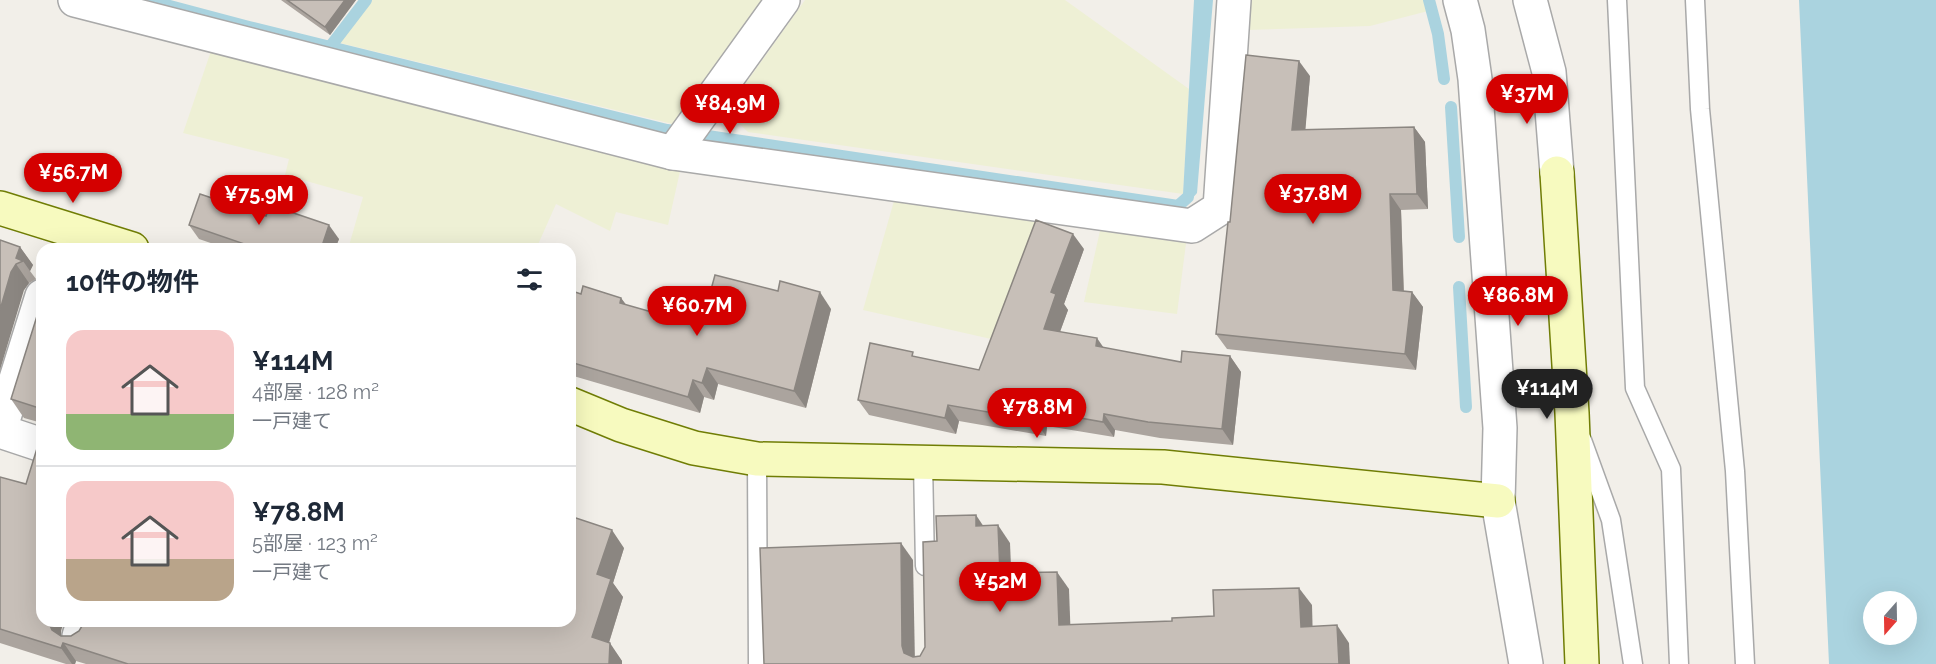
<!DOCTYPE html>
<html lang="ja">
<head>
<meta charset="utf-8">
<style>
  :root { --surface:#fff; --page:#f6f6f7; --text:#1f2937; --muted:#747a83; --line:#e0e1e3; --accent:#d40000 }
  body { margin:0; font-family:Raleway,"Noto Sans JP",sans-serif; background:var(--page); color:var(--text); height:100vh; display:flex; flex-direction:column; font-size:22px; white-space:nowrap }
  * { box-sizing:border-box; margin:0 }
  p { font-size:20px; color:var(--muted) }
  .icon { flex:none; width:33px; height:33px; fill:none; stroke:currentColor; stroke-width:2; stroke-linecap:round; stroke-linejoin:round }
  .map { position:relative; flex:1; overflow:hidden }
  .sheet { position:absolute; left:36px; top:243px; width:540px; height:384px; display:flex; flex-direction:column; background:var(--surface); border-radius:18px; box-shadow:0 6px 24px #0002 }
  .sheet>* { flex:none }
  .needle { width:39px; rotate:200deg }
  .tools { position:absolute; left:1863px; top:591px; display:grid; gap:12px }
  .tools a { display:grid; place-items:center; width:54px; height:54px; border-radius:50%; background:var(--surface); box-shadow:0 6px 24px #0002; font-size:30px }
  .price { position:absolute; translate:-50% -51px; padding:0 14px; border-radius:21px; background:var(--accent); color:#fff; font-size:20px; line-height:39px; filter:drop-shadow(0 2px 3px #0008) }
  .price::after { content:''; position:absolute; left:50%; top:36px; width:18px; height:14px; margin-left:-9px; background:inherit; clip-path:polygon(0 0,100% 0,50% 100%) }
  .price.current { background:#222; color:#fff }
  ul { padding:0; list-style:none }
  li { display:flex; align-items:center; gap:18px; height:150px; padding:0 30px }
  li+li { border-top:2px solid var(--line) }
  li span { display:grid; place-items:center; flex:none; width:168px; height:120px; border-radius:18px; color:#555 }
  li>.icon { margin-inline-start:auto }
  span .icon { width:72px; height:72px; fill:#fffc; stroke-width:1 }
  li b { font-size:26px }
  h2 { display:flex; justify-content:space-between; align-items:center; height:72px; padding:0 30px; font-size:26px }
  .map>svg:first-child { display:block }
  .farmland { fill:#eef0d5 }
  .water { fill:#aad3df; fill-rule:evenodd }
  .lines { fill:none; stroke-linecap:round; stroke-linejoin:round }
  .stream { stroke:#aad3df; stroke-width:12 }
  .lane-casing { stroke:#a9a9a9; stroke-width:21 }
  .street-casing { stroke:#a9a9a9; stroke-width:36 }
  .secondary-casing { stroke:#707d05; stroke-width:36 }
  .lane { stroke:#fff; stroke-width:18 }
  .street { stroke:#fff; stroke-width:33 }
  .secondary { stroke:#f7fabf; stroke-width:33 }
  .wall { fill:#aba49e }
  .shaded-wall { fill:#8b8681 }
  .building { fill:#c7bfb8; stroke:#8b8681; stroke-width:1.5 }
</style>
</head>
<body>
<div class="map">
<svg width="1936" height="664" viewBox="0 0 1936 664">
  <rect width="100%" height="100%" fill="#f2efe9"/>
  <!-- farmland -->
  <g class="farmland">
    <polygon points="366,0 766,0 677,125 336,42"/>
    <polygon points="805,0 1065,0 1189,89 1183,194 748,132 726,111"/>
    <polygon points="1247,0 1429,0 1432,10 1370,26 1246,30"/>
    <polygon points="211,51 626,159 681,167 668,225 616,212 610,231 556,204 536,249 348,249 363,197 285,175 289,159 183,133"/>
    <polygon points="894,201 1037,221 1000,341 863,310"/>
    <polygon points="1100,231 1186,243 1177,314 1084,302"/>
  </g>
  <!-- water -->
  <g class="water">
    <polygon points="1194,0 1213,0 1197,193 1184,208 1173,204 1183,194"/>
    <path d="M1799 0H1936V664H1829ZM1874 602H1906V634H1874Z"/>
  </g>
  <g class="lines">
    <!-- stream -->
    <g class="stream">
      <polyline points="147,0 249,27 667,130 1178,206 1188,197"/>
      <polyline points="1429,0 1438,34 1444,79"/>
      <polyline points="330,47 366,0"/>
      <polyline points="1451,107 1459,237"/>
      <polyline points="1459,287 1466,407"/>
    </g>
    <!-- lane casing -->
    <g class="lane-casing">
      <g id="lane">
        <polyline points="1617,0 1635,388 1671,469 1679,664"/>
        <polyline points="1695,0 1700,109 1735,471 1745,664"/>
        <polyline points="1582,440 1611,520 1633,664"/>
        <polyline points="757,459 758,664"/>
        <polyline points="923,462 925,566"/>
      </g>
    </g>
    <!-- street casing -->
    <g class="street-casing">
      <g id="street">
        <polyline points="75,0 673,153 1192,226 1220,208 1234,0"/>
        <polyline points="1460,0 1468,30 1475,79 1500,428 1498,501 1526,664"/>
        <polyline points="1530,0 1549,72 1557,173"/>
        <polyline points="673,153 783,0"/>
        <polyline points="0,430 42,296"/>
        <polyline points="0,431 42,445"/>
        <polyline points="79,636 84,621"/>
      </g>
    </g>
    <!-- secondary casing -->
    <g class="secondary-casing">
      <g id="secondary">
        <polyline points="1557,173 1572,413 1582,664"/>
        <polyline points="0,208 132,249"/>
        <polyline points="570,404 621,425 694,448 757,459 1163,467 1498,501"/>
      </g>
    </g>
    <!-- lane -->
    <use href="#lane" class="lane"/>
    <!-- street -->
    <use href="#street" class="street"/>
    <!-- secondary -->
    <use href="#secondary" class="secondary"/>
  </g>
  <!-- wall -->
  <g class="wall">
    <polygon points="281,0 356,0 330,35"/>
    <polygon points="1310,76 1305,130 1414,127 1425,142 1428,209 1401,210 1404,291 1412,292 1423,307 1416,370 1227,349 1216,334"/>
    <polygon points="266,216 339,239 335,249 228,249 199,239 189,225"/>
    <polygon points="0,240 20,247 33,265 30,271 36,279 29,283 24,290"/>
    <polygon points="1084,249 1064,304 1068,310 1060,332 1104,348 1181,362 1230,356 1241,372 1233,445 1160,438 1115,430 1114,437 1047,426 1046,436 959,421 956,434 869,415 858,400 917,357 979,370"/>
    <polygon points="581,294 621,298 626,305 701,326 831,309 806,408 718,384 714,400 704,397 700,413 570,375 570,309"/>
    <polygon points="42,300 42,423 24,418 11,399"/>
    <polygon points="0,477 61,631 61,636 71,636 624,548 613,583 623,597 609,643 622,661 622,664 86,664 76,661 75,664 66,664 0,643"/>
  </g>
  <!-- shaded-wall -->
  <g class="shaded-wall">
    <polygon points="345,0 356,0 330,35 325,27"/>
    <polygon points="1299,61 1310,76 1304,146 1292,130"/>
    <polygon points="1414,127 1425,142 1428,209 1417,194"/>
    <polygon points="1390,194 1401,210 1404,305 1393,290"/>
    <polygon points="329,225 339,239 335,249 321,249"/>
    <polygon points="1073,234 1084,249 1064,304 1068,310 1055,345 1044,329 1051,292"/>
    <polygon points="20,247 33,265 30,271 23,261 16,258"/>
    <polygon points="16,264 29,283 24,290 0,370 0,310 11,272"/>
    <polygon points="820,292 831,309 806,408 794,391"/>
    <polygon points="1412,292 1423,307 1416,370 1405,354"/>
    <polygon points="621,298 633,314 620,303"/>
    <polygon points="1097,338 1108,354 1096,346"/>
    <polygon points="1230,356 1241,372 1233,445 1222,429"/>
    <polygon points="707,368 718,384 714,400 702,383"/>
    <polygon points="693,380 704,397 700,413 688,397"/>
    <polygon points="948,405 959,421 956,434 945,418"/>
    <polygon points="1036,410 1047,426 1046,436 1034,420"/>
    <polygon points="1104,414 1115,430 1114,437 1103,422"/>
    <polygon points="976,515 988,533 976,526"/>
    <polygon points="998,525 1010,543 1012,591 1000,573"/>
    <polygon points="612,530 624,548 613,583 623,597 605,655 592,637 597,574"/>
    <polygon points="901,543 913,560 915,664 904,653 902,646"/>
    <polygon points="1057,572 1069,589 1071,643 1059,625"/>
    <polygon points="1299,588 1312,605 1313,644 1301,627"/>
    <polygon points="48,621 64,621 61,631 61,639 76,661 75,664 72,664 61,648"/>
    <polygon points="1337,625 1349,643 1350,664 1339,664"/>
    <polygon points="610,643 622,661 622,664 609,664"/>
  </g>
  <!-- building -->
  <g class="building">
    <polygon points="287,0 345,0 325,27"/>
    <polygon points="1246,55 1299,61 1292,130 1414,127 1417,194 1390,194 1393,290 1412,292 1405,354 1216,334 1228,222 1230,222"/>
    <polygon points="200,194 266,216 270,205 329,225 321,249 259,249 189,225"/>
    <polygon points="1036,220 1073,234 1051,292 1056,294 1044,329 1097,338 1096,346 1181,362 1182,351 1230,356 1222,429 1148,422 1104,414 1103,422 1036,410 1034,420 948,405 945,418 858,400 870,343 913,352 912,356 979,370"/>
    <polygon points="0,240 20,247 16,258 23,261 16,264 11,272 0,310"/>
    <polygon points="715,275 778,291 780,281 820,292 794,391 707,368 702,383 693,380 688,397 570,362 570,309 575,292 581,294 583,286 621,298 620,303 701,326"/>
    <polygon points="42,300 42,409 11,399"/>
    <polygon points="42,439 42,621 48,621 52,630 61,636 71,636 79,631 85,621 570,621 570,516 612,530 597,574 611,579 592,637 610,643 609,664 128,664 63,643 61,648 0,629 0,477 26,484 39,442"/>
    <polygon points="976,515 976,526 998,525 1000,573 1057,572 1059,625 1172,621 1172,618 1214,616 1213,590 1299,588 1301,627 1337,625 1339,664 764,664 760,548 901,543 902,646 904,653 913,657 920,656 925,647 923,542 937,541 936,516"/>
  </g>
</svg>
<div class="tools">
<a><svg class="needle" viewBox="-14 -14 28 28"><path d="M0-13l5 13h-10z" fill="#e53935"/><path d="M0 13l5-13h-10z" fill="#747a83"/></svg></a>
</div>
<b class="price" style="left:1527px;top:125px">¥37M</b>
<b class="price" style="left:730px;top:135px">¥84.9M</b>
<b class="price" style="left:73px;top:204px">¥56.7M</b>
<b class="price" style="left:1313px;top:225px">¥37.8M</b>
<b class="price" style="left:259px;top:226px">¥75.9M</b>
<b class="price" style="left:1518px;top:327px">¥86.8M</b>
<b class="price" style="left:697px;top:337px">¥60.7M</b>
<b class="price current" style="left:1547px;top:420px">¥114M</b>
<b class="price" style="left:1037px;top:439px">¥78.8M</b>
<b class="price" style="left:1000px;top:613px">¥52M</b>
<section class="sheet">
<h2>10件の物件<svg class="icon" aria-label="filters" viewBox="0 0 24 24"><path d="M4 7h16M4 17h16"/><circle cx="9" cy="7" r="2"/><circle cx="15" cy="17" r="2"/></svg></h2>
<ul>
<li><span style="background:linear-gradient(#f6c9c9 70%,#8fb573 0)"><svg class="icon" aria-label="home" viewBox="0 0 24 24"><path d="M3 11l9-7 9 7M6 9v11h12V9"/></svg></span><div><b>¥114M</b><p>4部屋 · 128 m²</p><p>一戸建て</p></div></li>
<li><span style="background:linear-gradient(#f6c9c9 65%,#b9a48a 0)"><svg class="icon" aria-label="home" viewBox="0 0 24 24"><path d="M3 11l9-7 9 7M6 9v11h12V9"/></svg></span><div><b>¥78.8M</b><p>5部屋 · 123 m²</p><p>一戸建て</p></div></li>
</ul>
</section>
</div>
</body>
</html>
